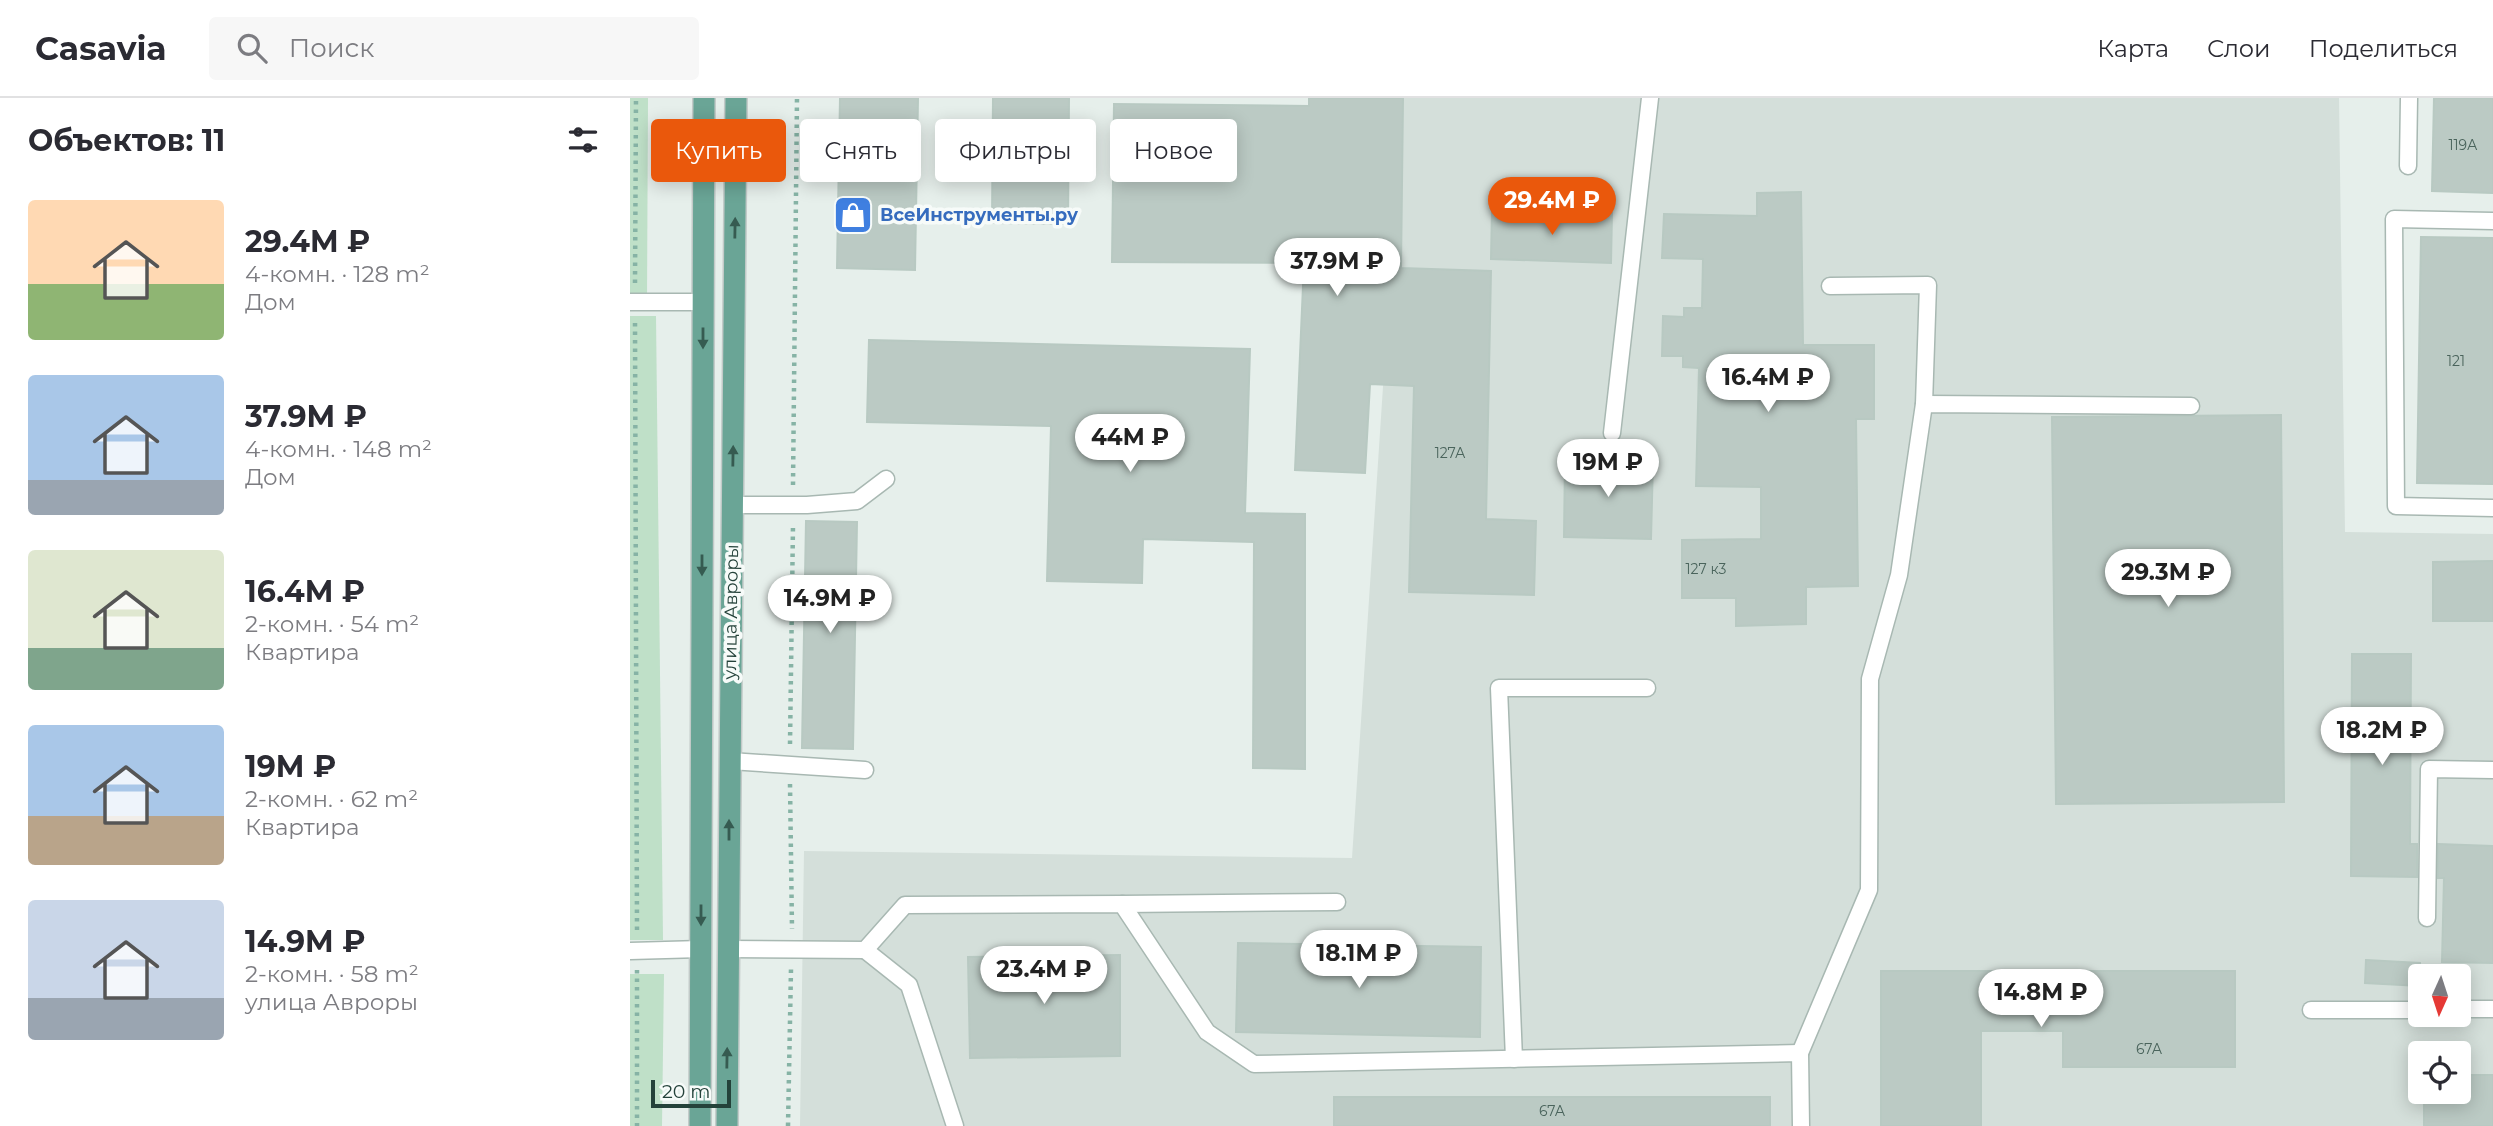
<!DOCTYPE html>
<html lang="ru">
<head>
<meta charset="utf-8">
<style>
  :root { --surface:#fff; --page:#f7f7f7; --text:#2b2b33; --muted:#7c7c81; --line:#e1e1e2; --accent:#ea580c }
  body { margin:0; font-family:Montserrat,sans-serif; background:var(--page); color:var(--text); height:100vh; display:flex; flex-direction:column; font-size:26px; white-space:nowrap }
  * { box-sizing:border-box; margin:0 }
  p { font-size:23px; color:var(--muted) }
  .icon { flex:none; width:38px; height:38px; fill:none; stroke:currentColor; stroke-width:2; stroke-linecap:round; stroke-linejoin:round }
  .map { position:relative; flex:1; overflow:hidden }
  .sheet { display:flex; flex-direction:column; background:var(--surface); width:630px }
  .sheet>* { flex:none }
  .hud { position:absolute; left:21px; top:21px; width:665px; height:63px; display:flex; gap:14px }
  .needle { width:46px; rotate:183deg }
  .tools { position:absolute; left:1778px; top:866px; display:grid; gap:14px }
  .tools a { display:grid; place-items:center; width:63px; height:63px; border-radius:7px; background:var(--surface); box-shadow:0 4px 18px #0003; font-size:35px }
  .scale { position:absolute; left:21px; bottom:18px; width:80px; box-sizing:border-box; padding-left:7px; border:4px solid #24423a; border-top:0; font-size:19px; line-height:24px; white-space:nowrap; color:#24423a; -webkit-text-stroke:5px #f7fbf9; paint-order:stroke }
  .price { position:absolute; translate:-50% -60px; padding:0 16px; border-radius:24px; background:#fff; color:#222; font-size:23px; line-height:46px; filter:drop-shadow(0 2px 4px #0008) }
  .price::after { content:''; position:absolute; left:50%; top:42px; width:21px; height:16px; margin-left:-10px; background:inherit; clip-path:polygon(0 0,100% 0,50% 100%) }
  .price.selected { background:var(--accent); color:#fff }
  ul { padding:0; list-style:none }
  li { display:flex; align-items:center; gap:21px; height:175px; padding:0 28px }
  li span { display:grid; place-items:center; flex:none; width:196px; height:140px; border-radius:7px; color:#555 }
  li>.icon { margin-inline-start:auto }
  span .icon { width:84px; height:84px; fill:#fffc; stroke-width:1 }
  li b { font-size:30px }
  h2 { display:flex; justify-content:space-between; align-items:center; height:84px; padding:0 28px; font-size:30px }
  .tag { padding:0 24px; border-radius:7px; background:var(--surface); box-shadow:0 4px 18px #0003; font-size:24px; line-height:63px }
  .tag.selected { background:var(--accent); color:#fff }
  header { display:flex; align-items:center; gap:42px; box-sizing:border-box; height:98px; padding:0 35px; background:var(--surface); border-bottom:2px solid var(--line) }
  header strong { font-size:33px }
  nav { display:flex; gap:38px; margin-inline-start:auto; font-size:24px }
  .search { width:490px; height:63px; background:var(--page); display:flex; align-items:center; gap:18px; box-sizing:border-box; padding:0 24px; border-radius:7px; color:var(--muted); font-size:26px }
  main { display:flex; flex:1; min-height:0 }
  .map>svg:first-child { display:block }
  .built { fill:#d4dfda; fill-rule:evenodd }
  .green { fill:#bfe0c8 }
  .building { fill:#bbcac4; stroke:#b8c9c2; stroke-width:2 }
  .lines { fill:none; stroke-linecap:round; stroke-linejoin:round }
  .lane-casing { stroke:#a8b8b2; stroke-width:19 }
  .primary-casing { stroke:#c2cac8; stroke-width:24 }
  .path { stroke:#86b3a5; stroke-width:4.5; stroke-dasharray:3.5 5; stroke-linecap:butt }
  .lane { stroke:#fff; stroke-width:16 }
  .primary { stroke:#6aa596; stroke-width:21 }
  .oneway { fill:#365b51 }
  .labels { text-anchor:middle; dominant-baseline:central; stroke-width:7; stroke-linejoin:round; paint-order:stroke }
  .number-label { font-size:14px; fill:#4a645c }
  .shop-label { font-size:18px; font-weight:bold; fill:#366cbe; stroke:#f7fbf9; text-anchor:start }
  .street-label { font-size:18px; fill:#24423a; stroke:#f7fbf9 }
</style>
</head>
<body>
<header>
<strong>Casavia</strong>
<div class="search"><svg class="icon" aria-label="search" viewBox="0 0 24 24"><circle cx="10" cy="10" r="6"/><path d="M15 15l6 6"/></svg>Поиск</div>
<nav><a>Карта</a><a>Слои</a><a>Поделиться</a></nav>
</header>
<main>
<section class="sheet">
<h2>Объектов: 11<svg class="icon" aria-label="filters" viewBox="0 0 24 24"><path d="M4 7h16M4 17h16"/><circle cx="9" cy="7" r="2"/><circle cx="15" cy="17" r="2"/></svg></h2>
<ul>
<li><span style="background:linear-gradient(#ffd9b3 60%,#8fb573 0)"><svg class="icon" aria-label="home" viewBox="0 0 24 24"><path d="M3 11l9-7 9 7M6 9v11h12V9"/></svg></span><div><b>29.4M ₽</b><p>4-комн. · 128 m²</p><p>Дом</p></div></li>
<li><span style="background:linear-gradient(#a9c7e8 75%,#9aa5b1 0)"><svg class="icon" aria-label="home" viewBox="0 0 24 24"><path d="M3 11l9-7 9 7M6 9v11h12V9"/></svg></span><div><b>37.9M ₽</b><p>4-комн. · 148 m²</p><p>Дом</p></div></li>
<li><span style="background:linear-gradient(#dfe7d0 70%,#7fa58c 0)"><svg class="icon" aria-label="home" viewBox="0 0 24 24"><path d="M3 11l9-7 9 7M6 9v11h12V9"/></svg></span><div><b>16.4M ₽</b><p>2-комн. · 54 m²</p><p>Квартира</p></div></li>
<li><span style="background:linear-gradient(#a9c7e8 65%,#b9a48a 0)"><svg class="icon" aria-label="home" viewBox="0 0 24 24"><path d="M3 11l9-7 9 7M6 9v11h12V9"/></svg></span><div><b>19M ₽</b><p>2-комн. · 62 m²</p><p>Квартира</p></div></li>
<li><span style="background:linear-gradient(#c9d6e8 70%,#9aa5b1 0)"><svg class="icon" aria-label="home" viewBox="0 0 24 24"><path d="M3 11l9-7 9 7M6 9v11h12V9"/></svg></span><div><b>14.9M ₽</b><p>2-комн. · 58 m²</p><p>улица Авроры</p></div></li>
</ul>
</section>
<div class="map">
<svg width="1863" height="1028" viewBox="0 0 1863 1028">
  <rect width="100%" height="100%" fill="#e6efeb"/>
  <!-- built -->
  <path class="built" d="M772 0H1709L1715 434 1863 436V1028H170L174 753 722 760ZM1790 878H1829V917H1790ZM1790 956H1829V994H1790Z"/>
  <!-- green -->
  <g class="green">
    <polygon points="0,0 18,0 17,200 0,199"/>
    <polygon points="0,218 26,218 33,842 0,842"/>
    <polygon points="0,876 34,876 32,1028 0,1028"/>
  </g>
  <!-- building -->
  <g class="building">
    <polygon points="210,0 288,0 285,172 207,170"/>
    <polygon points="363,0 439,0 438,126 362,125"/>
    <polygon points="679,0 773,0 771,170 861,173 856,421 906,423 904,497 779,494 784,288 740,286 735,375 665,372 674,165 482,164 484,6 679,8"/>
    <polygon points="1804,0 1863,0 1863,95 1802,93"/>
    <polygon points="1171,94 1173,247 1244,247 1244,321 1226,321 1228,488 1176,489 1176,526 1106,528 1106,500 1052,500 1052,442 1131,441 1131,389 1066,388 1069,270 1053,269 1053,258 1032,258 1033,218 1054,219 1054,210 1072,210 1073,161 1032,160 1034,116 1127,118 1127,95"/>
    <polygon points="862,113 982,115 981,165 861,161"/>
    <polygon points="1791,139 1863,140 1863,386 1787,385"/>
    <polygon points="239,242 620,251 615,415 675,416 675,671 623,670 624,444 513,441 512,485 417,483 421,328 237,324"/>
    <polygon points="1651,317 1654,704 1426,706 1422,319"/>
    <polygon points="935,362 1023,363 1021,441 934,439"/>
    <polygon points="176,423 227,424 223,651 172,650"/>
    <polygon points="1863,463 1863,523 1803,523 1803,464"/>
    <polygon points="1722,556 1781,556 1780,746 1787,746 1787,779 1721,778"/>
    <polygon points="1808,746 1863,748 1863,865 1812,864 1814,780 1808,780"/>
    <polygon points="608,845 851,849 850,939 606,934"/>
    <polygon points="490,857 490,958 340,960 338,859"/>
    <polygon points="1736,862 1790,865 1790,888 1735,885"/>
    <polygon points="1251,873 1605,873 1605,969 1433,969 1433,933 1351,933 1351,1028 1251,1028"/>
    <polygon points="1829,977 1863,977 1863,1028 1794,1028 1794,994 1829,994"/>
    <rect x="704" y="999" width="436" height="29"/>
  </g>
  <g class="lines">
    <!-- lane casing -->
    <g class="lane-casing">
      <g id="lane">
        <polyline points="1778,68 1779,0"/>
        <polyline points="1863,123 1764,121 1766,408 1863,410"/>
        <polyline points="1200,188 1298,187 1294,306"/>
        <polyline points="0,204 73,204"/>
        <polyline points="982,335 1020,0"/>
        <polyline points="102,407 177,407 227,403 256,381"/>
        <polyline points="100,663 235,672"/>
        <polyline points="492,806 707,804"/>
        <polyline points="1797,820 1799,671 1863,672"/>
        <polyline points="98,851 235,852 275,807 492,806 577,934 624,966 1170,955 1171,1028"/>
        <polyline points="235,852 279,887 325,1028"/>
        <polyline points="0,853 71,851"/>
        <polyline points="1829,911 1863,911"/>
        <polyline points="1681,912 1790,912"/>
        <polyline points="1170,955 1239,792 1240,581 1269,477 1294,306 1561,308"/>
        <polyline points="884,961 869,590 1017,590"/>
      </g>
    </g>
    <!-- primary casing -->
    <g class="primary-casing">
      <g id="primary">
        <polyline points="70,1028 74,0"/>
        <polyline points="97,1028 106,0"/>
      </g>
    </g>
    <!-- path -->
    <g class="path">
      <polyline points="5,185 6,0"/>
      <polyline points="5,225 7,832"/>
      <polyline points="163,387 167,0"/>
      <polyline points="160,646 163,427"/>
      <polyline points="160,686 162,831"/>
      <polyline points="7,872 7,1028"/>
      <polyline points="158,1028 161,871"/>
    </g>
    <!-- lane -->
    <use href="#lane" class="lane"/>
    <!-- primary -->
    <use href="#primary" class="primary"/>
  </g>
  <!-- one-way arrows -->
  <defs><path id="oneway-solid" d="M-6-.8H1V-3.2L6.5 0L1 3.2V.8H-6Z" transform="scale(1.75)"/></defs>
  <g class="oneway">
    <use href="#oneway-solid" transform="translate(105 130) rotate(-89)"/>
    <use href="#oneway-solid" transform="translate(73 240) rotate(90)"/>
    <use href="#oneway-solid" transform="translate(103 358) rotate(-89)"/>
    <use href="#oneway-solid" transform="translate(72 467) rotate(90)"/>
    <use href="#oneway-solid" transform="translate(99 732) rotate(-90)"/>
    <use href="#oneway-solid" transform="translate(71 817) rotate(90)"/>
    <use href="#oneway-solid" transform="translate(97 960) rotate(-89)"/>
  </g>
  <!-- icons -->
  <defs>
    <g id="shop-square" transform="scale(2.0125)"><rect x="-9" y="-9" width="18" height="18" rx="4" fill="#3f7fe0" stroke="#f7fbf9"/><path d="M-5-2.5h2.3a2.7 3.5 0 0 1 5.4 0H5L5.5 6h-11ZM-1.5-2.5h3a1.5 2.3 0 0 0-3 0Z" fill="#fff"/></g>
  </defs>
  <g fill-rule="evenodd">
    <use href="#shop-square" x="223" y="117"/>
  </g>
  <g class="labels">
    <!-- number labels -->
    <g class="number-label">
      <text x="1833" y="47">119А</text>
      <text x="1826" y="263">121</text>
      <text x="820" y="355">127А</text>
      <text x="1076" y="471">127 к3</text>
      <text x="1519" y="951">67А</text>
      <text x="922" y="1013">67А</text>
    </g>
    <!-- shop labels -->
    <g class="shop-label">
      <text x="250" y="117">ВсеИнструменты.ру</text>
    </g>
    <!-- street labels -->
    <g class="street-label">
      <text transform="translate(101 514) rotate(-89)">улица Авроры</text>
    </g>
  </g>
</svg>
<div class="tools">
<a><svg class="needle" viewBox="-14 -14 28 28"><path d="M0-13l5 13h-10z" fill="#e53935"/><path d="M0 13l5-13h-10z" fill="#7c7c81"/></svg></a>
<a><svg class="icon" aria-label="locate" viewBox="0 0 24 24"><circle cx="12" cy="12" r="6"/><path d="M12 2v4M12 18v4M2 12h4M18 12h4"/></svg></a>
</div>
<div class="scale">20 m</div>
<b class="price selected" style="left:922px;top:139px">29.4M ₽</b>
<b class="price" style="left:707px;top:200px">37.9M ₽</b>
<b class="price" style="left:1138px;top:316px">16.4M ₽</b>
<b class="price" style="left:500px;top:376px">44M ₽</b>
<b class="price" style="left:978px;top:401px">19M ₽</b>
<b class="price" style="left:1538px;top:511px">29.3M ₽</b>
<b class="price" style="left:200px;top:537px">14.9M ₽</b>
<b class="price" style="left:1752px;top:669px">18.2M ₽</b>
<b class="price" style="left:729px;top:892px">18.1M ₽</b>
<b class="price" style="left:414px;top:908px">23.4M ₽</b>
<b class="price" style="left:1411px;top:931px">14.8M ₽</b>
<div class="hud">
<a class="tag selected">Купить</a>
<a class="tag">Снять</a>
<a class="tag">Фильтры</a>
<a class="tag">Новое</a>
</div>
</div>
</main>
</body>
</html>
